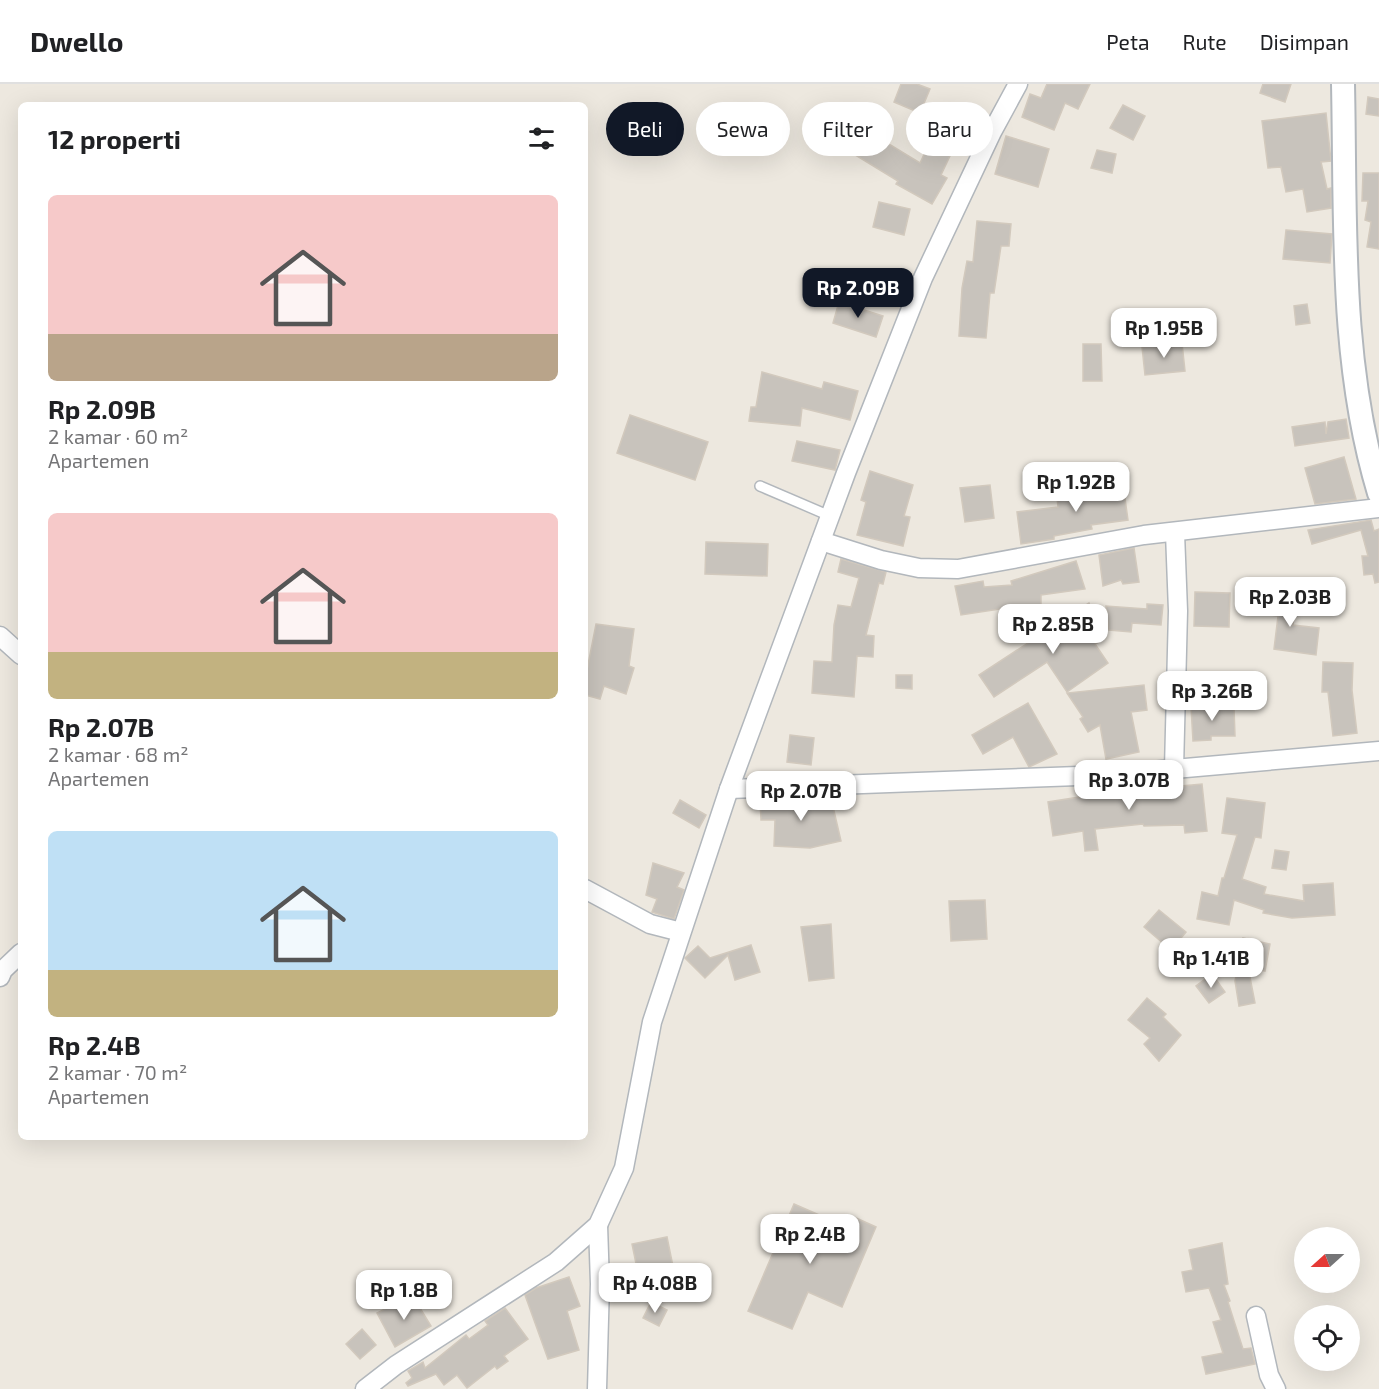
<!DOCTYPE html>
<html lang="id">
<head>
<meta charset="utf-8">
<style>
  :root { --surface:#fff; --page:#f2f2f2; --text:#202124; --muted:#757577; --line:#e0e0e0; --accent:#111827 }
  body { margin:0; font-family:"Exo 2",sans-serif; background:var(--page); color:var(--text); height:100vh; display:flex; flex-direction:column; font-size:22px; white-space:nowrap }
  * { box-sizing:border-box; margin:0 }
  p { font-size:20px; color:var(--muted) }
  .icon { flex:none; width:33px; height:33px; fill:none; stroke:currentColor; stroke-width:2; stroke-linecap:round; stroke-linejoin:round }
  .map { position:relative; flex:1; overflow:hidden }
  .details { position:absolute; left:18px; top:18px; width:570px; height:1038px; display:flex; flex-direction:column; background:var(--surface); border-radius:9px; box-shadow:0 6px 24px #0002 }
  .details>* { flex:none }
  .banner { position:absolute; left:606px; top:18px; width:570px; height:54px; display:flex; gap:12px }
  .needle { width:39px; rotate:249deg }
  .buttons { position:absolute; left:1294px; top:1143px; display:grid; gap:12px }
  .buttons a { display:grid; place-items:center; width:66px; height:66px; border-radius:50%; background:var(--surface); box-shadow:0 6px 24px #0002; font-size:30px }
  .price { position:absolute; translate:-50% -51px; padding:0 14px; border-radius:12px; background:#fff; color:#222; font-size:20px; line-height:39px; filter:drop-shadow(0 2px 3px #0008) }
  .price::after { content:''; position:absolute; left:50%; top:36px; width:18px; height:14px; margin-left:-9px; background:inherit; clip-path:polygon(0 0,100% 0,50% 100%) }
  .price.active { background:var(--accent); color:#fff }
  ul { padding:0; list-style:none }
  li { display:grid; align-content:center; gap:12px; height:318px; padding:0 30px }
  li span { display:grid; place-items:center; height:186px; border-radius:9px; color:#555 }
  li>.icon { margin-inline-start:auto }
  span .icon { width:108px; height:108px; fill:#fffc; stroke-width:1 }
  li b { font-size:26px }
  h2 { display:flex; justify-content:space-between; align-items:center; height:72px; padding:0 30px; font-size:26px }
  .chip { padding:0 21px; border-radius:27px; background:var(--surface); box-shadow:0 6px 24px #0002; font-size:21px; line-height:54px }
  .chip.active { background:var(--accent); color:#fff }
  header { display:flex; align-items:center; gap:36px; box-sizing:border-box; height:84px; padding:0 30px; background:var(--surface); border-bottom:2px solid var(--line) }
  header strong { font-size:28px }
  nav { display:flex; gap:33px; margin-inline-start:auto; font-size:21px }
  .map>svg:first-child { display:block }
  .building { fill:#c8c3bc; stroke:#d2c9bd; stroke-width:1.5 }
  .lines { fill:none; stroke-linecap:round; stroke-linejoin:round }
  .service-casing { stroke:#b2b7bc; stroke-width:12 }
  .minor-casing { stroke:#b2b7bc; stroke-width:21 }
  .tertiary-casing { stroke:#b2b7bc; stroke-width:26 }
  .service { stroke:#fff; stroke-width:9 }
  .minor { stroke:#fff; stroke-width:18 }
  .tertiary { stroke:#fff; stroke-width:22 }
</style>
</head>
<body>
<header>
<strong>Dwello</strong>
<nav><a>Peta</a><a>Rute</a><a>Disimpan</a></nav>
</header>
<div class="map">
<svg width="1379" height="1305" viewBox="0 0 1379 1305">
  <rect width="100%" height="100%" fill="#ede8df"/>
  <!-- building -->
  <g class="building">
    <polygon points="901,0 917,0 930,5 920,29 894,18"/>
    <polygon points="1047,0 1090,0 1078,25 1065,19 1054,46 1022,33 1030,10 1041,14"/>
    <polygon points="1263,0 1291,0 1285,18 1260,9"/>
    <polygon points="1368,13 1379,15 1379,32 1366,30"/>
    <polygon points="1123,21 1145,32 1133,56 1110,44"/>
    <polygon points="951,22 976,32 967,56 959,53 941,91 947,94 932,120 896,100 898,97 852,69 866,46 920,79 935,47 940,49"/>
    <polygon points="1326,29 1331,77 1321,78 1327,105 1331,104 1331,124 1307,128 1303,105 1286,108 1281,83 1268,84 1262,37"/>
    <polygon points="1006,52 1049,65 1038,103 995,90"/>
    <polygon points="1097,66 1116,70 1112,89 1091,84"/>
    <polygon points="1363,89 1379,89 1379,165 1367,163 1371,138 1365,136 1368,117 1362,117"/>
    <polygon points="879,118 910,125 904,151 873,143"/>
    <polygon points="977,137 1011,140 1009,162 1001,162 994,209 990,209 986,254 959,252 962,204 967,177 973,178"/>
    <polygon points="1286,146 1332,150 1330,179 1283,175"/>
    <polygon points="839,218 883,232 876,253 833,239"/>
    <polygon points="1307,220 1310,239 1296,241 1294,222"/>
    <polygon points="1182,259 1185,287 1145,291 1142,263"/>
    <polygon points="1083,260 1101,260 1102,297 1083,297"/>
    <polygon points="762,288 822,305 824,298 858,307 850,336 802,324 800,342 749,337 751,323 756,323"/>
    <polygon points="630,331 708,358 695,396 617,369"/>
    <polygon points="1346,335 1349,354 1295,362 1292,343 1325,338 1326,350 1328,338"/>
    <polygon points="797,357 840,366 835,386 792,377"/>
    <polygon points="1344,373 1356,415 1315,420 1305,384"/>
    <polygon points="870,387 913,401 904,432 910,433 903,462 857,451 866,418 861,416"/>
    <polygon points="1122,393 1128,436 1091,441 1092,445 1054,452 1054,455 1021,460 1017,428 1058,423 1057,414 1092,408 1090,397"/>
    <polygon points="990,401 994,434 965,438 960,404"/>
    <polygon points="1371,436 1374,447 1379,445 1379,498 1375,499 1373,490 1364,491 1362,472 1368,472 1361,446 1312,460 1308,446"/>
    <polygon points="706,458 768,460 767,492 705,490"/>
    <polygon points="1134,464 1139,498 1123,500 1121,496 1103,502 1099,471"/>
    <polygon points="841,475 886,488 883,500 879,499 866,551 874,552 873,573 857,572 854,613 812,609 814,577 832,578 834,541 838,521 851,523 859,494 838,488"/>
    <polygon points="1076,477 1085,505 1041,511 1041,522 1021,528 1019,522 961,531 955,502 983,497 984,503 1012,501 1011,497"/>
    <polygon points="1195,508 1230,509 1229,543 1194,542"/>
    <polygon points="1264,513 1296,516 1293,541 1319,544 1316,571 1274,565 1278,532 1262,530"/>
    <polygon points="1089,519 1101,557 1095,560 1108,579 1067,608 1047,578 994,613 979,591"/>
    <polygon points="1147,520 1163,521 1161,541 1132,539 1131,548 1109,546 1106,522 1147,525"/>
    <polygon points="596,540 634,545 629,582 634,584 626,610 604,602 600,615 585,611 585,596"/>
    <polygon points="1323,578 1353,579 1352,606 1357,649 1333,652 1328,608 1322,608"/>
    <polygon points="896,591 912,591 912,605 896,604"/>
    <polygon points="1144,601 1147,626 1131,628 1139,668 1106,675 1100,641 1088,648 1080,635 1083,633 1067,609"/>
    <polygon points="1028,619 1057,670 1029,683 1013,653 983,670 972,651"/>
    <polygon points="1209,622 1234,624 1235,652 1211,652 1211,656 1193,657 1191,623"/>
    <polygon points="790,651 814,654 811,681 787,678"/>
    <polygon points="1134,700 1135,708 1181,706 1181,702 1202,700 1207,747 1185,749 1184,741 1144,742 1143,740 1095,745 1098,766 1085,767 1083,747 1053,752 1048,718 1105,709 1105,704"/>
    <polygon points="797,714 797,721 831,714 841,757 810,764 774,762 775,736 761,736 760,715"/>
    <polygon points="1227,714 1265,719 1261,754 1255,753 1242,795 1266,803 1264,810 1304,817 1303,801 1333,799 1335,831 1292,834 1263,829 1264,826 1234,816 1229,841 1197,835 1202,808 1218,812 1222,794 1224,794 1237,751 1222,749"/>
    <polygon points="680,716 706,731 699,744 673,729"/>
    <polygon points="1275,766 1289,768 1286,786 1272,784"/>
    <polygon points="653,779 684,789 677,803 684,806 674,835 652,828 657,815 646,811"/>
    <polygon points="985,816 987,855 951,857 949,817"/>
    <polygon points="1159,826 1186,848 1171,866 1144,843"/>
    <polygon points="831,840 834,894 809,897 801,843"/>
    <polygon points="1243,854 1270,860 1265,887 1248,883 1255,919 1239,922 1235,897"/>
    <polygon points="751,861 760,888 735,896 728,871 705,894 685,874 698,862 710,874"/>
    <polygon points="1212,890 1225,908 1209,919 1196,902"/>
    <polygon points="1147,914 1166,930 1163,933 1181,951 1159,977 1144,960 1150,954 1128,936"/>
    <polygon points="794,1120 849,1144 854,1133 876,1143 842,1223 808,1208 792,1245 748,1227"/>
    <polygon points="667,1153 676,1197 641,1204 632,1160"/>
    <polygon points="1222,1159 1228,1200 1224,1201 1230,1217 1228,1218 1243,1265 1251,1264 1255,1280 1206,1290 1202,1273 1223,1269 1213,1238 1221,1236 1209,1204 1186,1208 1182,1188 1193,1186 1189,1166"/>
    <polygon points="569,1193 580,1222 567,1227 579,1266 548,1275 525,1211 536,1204"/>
    <polygon points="412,1211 431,1242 395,1263 377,1229"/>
    <polygon points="651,1218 667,1226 659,1242 643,1234"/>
    <polygon points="505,1224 528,1255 504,1272 508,1277 497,1285 495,1282 467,1304 457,1291 444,1301 436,1290 408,1302 406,1299 412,1294 408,1287 423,1278 425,1284 466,1251 469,1255 488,1241 485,1237"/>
    <polygon points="362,1245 376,1261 360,1275 346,1260"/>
  </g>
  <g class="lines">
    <!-- service casing -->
    <g class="service-casing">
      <polyline id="service" points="760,402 830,432"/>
    </g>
    <!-- minor casing -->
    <g class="minor-casing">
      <g id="minor">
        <polyline points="821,457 881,476 919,484 958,485 1144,451 1379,424"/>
        <polyline points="0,552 21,571"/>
        <polyline points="1174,685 1178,527 1175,449"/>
        <polyline points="729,705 1106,691 1379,667"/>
        <polyline points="585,805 650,840 681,848"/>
        <polyline points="0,893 3,886 21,869"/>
        <polyline points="1256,1232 1269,1291 1276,1305"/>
        <polyline points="365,1305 396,1281 556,1178 598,1141 624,1084 652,938 729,705 846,389 923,194 992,48 1018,0"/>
        <polyline points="597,1305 600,1200 598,1141"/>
      </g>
    </g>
    <!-- tertiary casing -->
    <g class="tertiary-casing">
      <path id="tertiary" d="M1343 0C1346 136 1339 277 1379 409"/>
    </g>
    <!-- service -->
    <use href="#service" class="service"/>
    <!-- minor -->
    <use href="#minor" class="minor"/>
    <!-- tertiary -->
    <use href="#tertiary" class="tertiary"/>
  </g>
</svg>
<div class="buttons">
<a><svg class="needle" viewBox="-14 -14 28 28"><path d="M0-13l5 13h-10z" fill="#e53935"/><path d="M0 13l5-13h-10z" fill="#757577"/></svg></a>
<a><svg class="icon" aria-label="locate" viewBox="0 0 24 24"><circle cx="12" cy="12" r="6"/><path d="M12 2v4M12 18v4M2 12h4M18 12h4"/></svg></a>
</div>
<b class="price active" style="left:858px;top:235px">Rp 2.09B</b>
<b class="price" style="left:1164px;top:275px">Rp 1.95B</b>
<b class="price" style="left:1076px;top:429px">Rp 1.92B</b>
<b class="price" style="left:1290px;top:544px">Rp 2.03B</b>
<b class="price" style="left:1053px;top:571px">Rp 2.85B</b>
<b class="price" style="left:1212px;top:638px">Rp 3.26B</b>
<b class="price" style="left:1129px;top:727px">Rp 3.07B</b>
<b class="price" style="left:801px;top:738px">Rp 2.07B</b>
<b class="price" style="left:1211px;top:905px">Rp 1.41B</b>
<b class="price" style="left:810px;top:1181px">Rp 2.4B</b>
<b class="price" style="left:655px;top:1230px">Rp 4.08B</b>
<b class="price" style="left:404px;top:1237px">Rp 1.8B</b>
<div class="banner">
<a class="chip active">Beli</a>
<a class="chip">Sewa</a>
<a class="chip">Filter</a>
<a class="chip">Baru</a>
</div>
<section class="details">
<h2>12 properti<svg class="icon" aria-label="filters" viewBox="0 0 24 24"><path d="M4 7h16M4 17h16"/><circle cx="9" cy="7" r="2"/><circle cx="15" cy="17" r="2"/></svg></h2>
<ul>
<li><span style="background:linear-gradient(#f6c9c9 75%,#b9a48a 0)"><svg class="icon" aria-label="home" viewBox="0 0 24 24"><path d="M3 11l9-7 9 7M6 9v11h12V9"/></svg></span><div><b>Rp 2.09B</b><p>2 kamar · 60 m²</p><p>Apartemen</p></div></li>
<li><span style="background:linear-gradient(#f6c9c9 75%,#c2b280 0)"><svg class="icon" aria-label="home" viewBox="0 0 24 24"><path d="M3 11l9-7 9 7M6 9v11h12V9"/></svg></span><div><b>Rp 2.07B</b><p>2 kamar · 68 m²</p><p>Apartemen</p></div></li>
<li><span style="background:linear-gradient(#bfe0f5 75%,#c2b280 0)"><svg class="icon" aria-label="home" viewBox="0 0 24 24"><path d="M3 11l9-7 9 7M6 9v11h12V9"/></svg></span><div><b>Rp 2.4B</b><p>2 kamar · 70 m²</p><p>Apartemen</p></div></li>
</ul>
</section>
</div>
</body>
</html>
